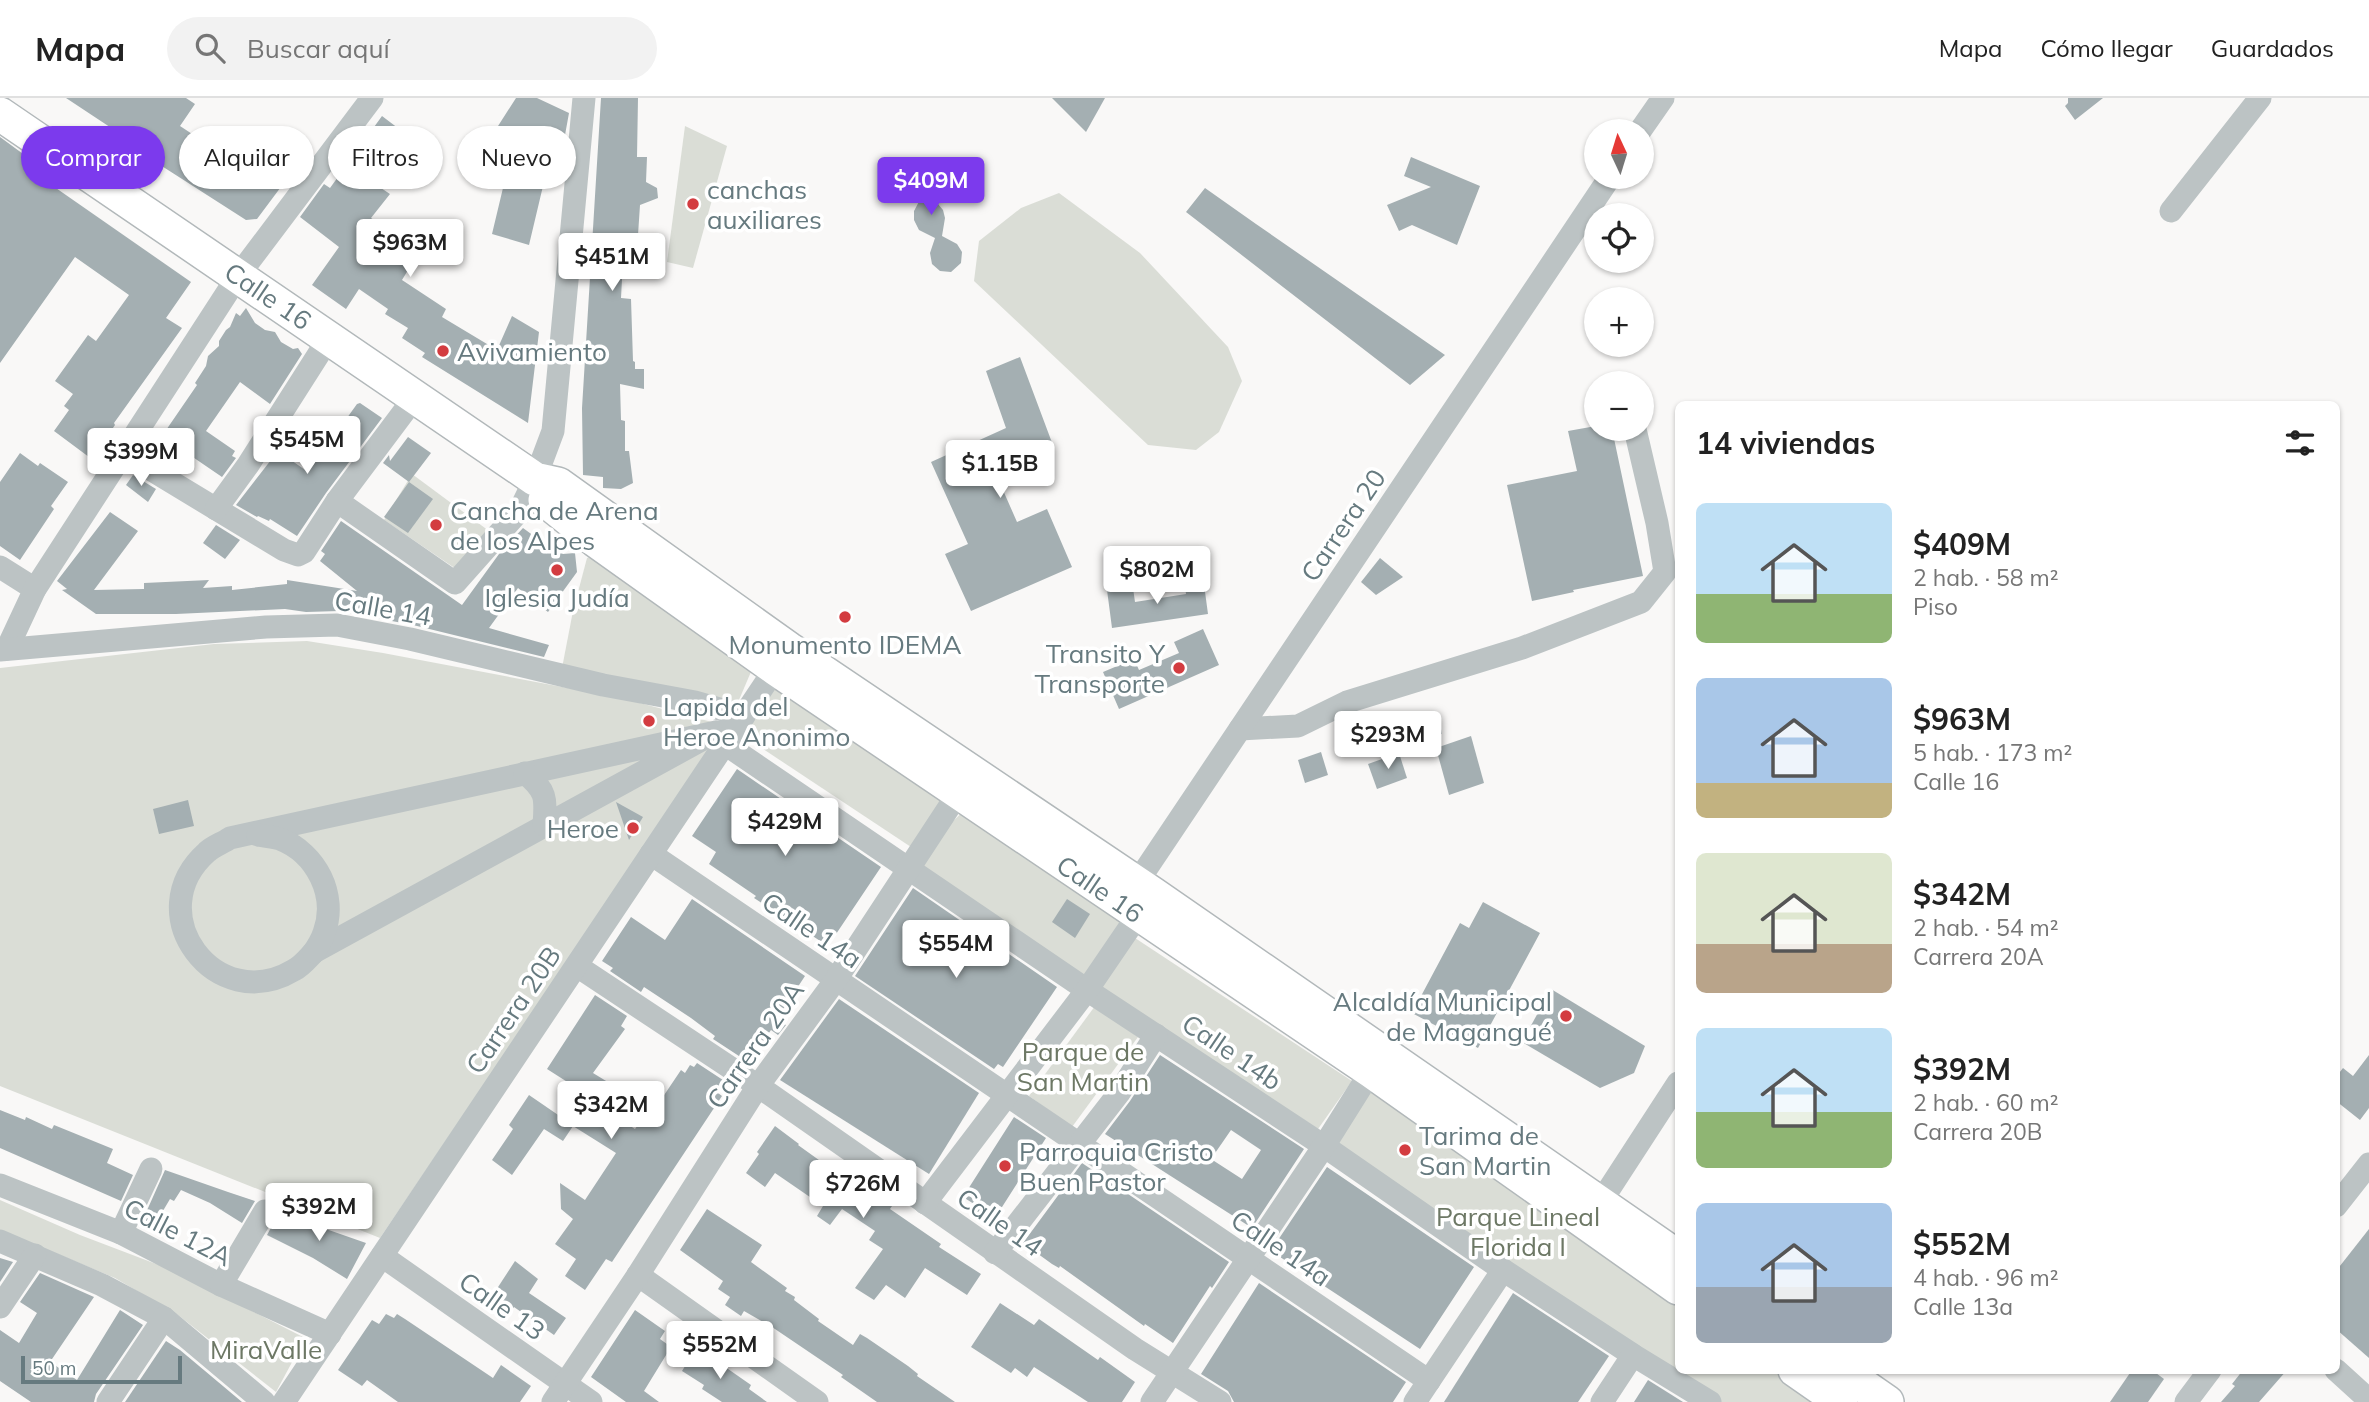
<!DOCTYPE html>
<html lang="es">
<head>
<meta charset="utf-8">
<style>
  :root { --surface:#fff; --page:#f2f2f2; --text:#222; --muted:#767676; --line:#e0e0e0; --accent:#7c3aed }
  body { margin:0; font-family:Mulish,sans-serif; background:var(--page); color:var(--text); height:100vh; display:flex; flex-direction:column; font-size:26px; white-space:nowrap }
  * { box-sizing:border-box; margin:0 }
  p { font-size:23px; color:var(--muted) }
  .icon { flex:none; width:38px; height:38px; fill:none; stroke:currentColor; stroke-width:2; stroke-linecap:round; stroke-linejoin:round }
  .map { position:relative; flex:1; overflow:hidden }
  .panel { position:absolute; left:1675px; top:303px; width:665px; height:973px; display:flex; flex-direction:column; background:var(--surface); border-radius:10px; box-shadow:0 2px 5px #0004 }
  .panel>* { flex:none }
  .guide { position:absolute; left:21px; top:28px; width:665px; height:63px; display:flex; gap:14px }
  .needle { width:46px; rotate:356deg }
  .buttons { position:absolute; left:1584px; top:21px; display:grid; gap:14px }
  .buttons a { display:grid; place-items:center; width:70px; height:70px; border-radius:50%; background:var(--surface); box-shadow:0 2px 5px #0004; font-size:35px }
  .scale { position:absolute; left:21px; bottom:18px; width:161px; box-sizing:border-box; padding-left:7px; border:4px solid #667a7f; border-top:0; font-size:19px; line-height:24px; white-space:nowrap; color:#667a7f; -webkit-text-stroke:5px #fff; paint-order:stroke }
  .price { position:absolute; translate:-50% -60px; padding:0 16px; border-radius:7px; background:#fff; color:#222; font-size:23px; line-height:46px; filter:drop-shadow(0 2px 4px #0008) }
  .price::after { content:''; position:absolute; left:50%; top:42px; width:21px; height:16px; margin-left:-10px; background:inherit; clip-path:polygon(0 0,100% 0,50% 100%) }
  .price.selected { background:var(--accent); color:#fff }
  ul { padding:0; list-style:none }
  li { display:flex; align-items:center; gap:21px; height:175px; padding:0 21px }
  li span { display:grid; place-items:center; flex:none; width:196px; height:140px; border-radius:10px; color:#555 }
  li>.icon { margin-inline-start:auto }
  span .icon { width:84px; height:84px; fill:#fffc; stroke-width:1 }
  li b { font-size:30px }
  h2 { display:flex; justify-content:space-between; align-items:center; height:84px; padding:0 21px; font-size:30px }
  .chip { padding:0 24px; border-radius:32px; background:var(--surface); box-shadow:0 2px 5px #0004; font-size:24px; line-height:63px }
  .chip.selected { background:var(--accent); color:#fff }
  header { display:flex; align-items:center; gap:42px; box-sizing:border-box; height:98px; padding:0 35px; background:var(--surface); border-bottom:2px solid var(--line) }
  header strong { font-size:33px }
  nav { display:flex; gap:38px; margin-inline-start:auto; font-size:24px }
  .search { width:490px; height:63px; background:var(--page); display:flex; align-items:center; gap:18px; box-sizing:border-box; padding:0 24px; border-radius:38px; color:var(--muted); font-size:26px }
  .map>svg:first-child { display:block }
  .green { fill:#daddd6 }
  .building { fill:#a4afb2; fill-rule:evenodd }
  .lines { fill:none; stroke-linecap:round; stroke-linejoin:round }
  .highway-casing { stroke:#b2b8ba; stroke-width:36 }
  .minor { stroke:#bcc3c4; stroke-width:23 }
  .highway { stroke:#fff; stroke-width:33 }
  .poi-dot { fill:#d33c40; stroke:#fff; stroke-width:2.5 }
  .labels { text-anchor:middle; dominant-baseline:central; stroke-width:7; stroke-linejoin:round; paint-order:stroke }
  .poi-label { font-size:26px; fill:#667a7f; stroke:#fff; text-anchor:start }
  .street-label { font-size:26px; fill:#667a7f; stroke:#fff }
  .park-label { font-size:26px; fill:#6d7865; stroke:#fff }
</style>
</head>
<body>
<header>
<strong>Mapa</strong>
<div class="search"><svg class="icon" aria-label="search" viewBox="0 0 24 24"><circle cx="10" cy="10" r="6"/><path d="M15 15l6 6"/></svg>Buscar aquí</div>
<nav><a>Mapa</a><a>Cómo llegar</a><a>Guardados</a></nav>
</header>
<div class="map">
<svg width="2369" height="1304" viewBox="0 0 2369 1304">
  <rect width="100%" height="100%" fill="#f9f8f7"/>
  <!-- green -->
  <g class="green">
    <polygon points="685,28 727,48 693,170 667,164"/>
    <polygon points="1059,95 1140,155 1228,249 1242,283 1219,334 1196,352 1148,347 974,183 979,143 1021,110"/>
    <polygon points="412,376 489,433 459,473 384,422"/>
    <polygon points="602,454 756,562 736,609 562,570 573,513 587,460"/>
    <polygon points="307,543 383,555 621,600 727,628 380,1140 0,988 0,570 214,546"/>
    <polygon points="774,582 948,696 911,749 742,637"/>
    <polygon points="971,706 1131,815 1083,885 920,772 950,726"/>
    <polygon points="1135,840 1352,983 1318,1031 1100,891"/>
    <polygon points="1095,908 1138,939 1072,1029 1029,998"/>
    <polygon points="1367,991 1678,1199 1678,1272 1787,1272 1833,1304 1717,1304 1333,1047"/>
    <polygon points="0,1102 80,1137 172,1172 305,1240 276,1294 178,1217 115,1180 0,1132"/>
  </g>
  <!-- building -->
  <g class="building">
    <polygon points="66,0 186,0 195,6 180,28 253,76 282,36 307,54 257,121 246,122 129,47 131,43"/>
    <polygon points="516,0 537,0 569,15 565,37 548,90 543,88 529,147 492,136 508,69 502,67 507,45 491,39"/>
    <polygon points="601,0 638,0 637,59 647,59 646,84 657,90 658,100 640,107 638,137 634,137 635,148 628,148 627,163 623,163 621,200 631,201 633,263 635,264 635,271 644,271 644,291 620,286 621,322 625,323 625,353 629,353 633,385 621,391 603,390 603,379 583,377 582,310"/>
    <polygon points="1052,0 1105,0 1086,34"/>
    <polygon points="2068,0 2103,0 2075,22 2065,8 2068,5"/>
    <polygon points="382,18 411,40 381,90 390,96 371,120 419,154 402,182 446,211 442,219 497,252 512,218 539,234 528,325 422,259 425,255 402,240 408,230 385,216 388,211 359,191 346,211 312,187 339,149 300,119 324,86 330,90"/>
    <polygon points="0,39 34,64 30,72 191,184 166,220 182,230 114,325 115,327 93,359 93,362 54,333 69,312 64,308 73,296 55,283 88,237 96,243 129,197 75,159 0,265"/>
    <polygon points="1411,59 1480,88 1457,147 1412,127 1399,133 1387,107 1431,89 1404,78"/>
    <polygon points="916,61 924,64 930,70 932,81 923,98 938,106 943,112 945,120 942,138 957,146 962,154 961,165 951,174 940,173 932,166 930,155 935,140 919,132 914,122 914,113 922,98 905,90 900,82 900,74 904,67"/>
    <polygon points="1205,90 1256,126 1445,257 1410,287 1186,114"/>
    <polygon points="246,210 255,225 265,232 275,234 281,244 293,251 298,250 302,256 270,306 240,284 206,333 235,353 232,358 236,360 222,379 162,338 197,287 195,285 206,268 208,258 219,248 219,243 226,232 230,229 236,215 240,218"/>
    <polygon points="1020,259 1054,350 995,374 1017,424 1047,411 1072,469 971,513 945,456 968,446 931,364 1006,330 986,273"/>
    <polygon points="360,305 382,320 326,395 297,438 270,421 269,423 258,418 257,419 236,407 278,353 308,374 357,306"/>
    <polygon points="1596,328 1596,331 1612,331 1643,478 1573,492 1574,494 1532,503 1507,387 1577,373 1568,333"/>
    <polygon points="408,339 431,355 409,384 383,365 389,357 390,363"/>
    <polygon points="20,355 38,368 40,365 68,384 51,408 54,411 20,462 0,448 0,384"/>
    <polygon points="133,377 156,391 148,404 126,387"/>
    <polygon points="409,384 433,401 408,435 384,419"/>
    <polygon points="110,414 138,433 94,492 144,491 144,485 209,482 203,490 232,488 232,492 287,486 287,482 357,493 320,463 325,456 321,453 341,423 462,507 499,456 523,430 549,449 551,446 563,456 575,455 577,474 548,514 518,490 489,530 549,547 544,559 413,527 339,513 306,514 285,511 176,516 96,516 62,492 67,491 57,483"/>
    <polygon points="216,427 240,442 225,461 203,445"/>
    <polygon points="1380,460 1403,479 1376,497 1361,484"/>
    <polygon points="1203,479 1208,516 1112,530 1107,492 1133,490 1135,504 1186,496 1184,481"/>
    <polygon points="1203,531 1219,567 1119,611 1103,574 1134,561 1139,572 1179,555 1174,544"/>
    <polygon points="1438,617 1442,636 1426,638 1420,622"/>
    <polygon points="1471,638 1484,685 1449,697 1436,650"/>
    <polygon points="1321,654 1328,677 1305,685 1298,662"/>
    <polygon points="1399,655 1407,680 1377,691 1368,666"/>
    <polygon points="737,671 881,769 828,848 754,800 756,798 709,766 716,754 692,738"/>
    <polygon points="188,702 194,728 159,736 153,711"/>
    <polygon points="616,704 643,719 629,742"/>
    <polygon points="913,790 1057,889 1003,969 998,966 994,971 855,878"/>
    <polygon points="692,801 805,878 776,922 786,927 778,937 771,932 751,961 744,957 742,960 713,941 715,938 691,920 644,889 641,894 610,873 613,870 602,863 631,819 665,842"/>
    <polygon points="1067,801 1090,816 1075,840 1052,824"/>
    <polygon points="1483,804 1540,835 1478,950 1412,915 1460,825 1469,830"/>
    <polygon points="1551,891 1645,948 1634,975 1600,990 1522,944"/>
    <polygon points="595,897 627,918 621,928 625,931 593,975 611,986 597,1007 635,1031 640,1024 644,1027 681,972 685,975 690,967 694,969 697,965 726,984 718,995 722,998 612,1164 606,1161 585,1192 565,1178 576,1161 555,1146 573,1121 561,1111 560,1085 585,1102 616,1055 573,1028 563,1043 544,1031 512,1077 492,1062 513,1031 509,1027 529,997 564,1021 583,994 547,971"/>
    <polygon points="839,901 979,995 929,1076 780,982"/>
    <path d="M1160 957 1304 1051 1252 1130 1105 1036 1130 1003ZM1231 1032 1261 1052 1242 1081 1211 1061Z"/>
    <polygon points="2369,957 2369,1010 2360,1022 2336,1003 2336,979 2343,970 2353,978"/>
    <polygon points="0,1012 25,1022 26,1019 52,1031 54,1027 113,1051 107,1065 133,1077 121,1103 0,1050"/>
    <polygon points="1014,1019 1046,1040 995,1120 984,1113 973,1118 974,1106 963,1099"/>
    <polygon points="775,1028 799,1046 798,1047 869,1098 872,1094 892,1108 890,1111 941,1146 939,1149 981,1176 967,1197 925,1170 905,1200 886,1187 874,1202 855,1190 883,1151 869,1142 875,1133 842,1111 830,1127 817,1118 823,1108 775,1075 765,1089 746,1075 759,1056 757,1054"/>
    <polygon points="1082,1065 1229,1164 1212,1190 1210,1188 1173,1245 1145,1226 1144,1228 1060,1168 1059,1170 1052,1166 1023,1145"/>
    <polygon points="1327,1069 1474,1169 1420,1251 1274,1155 1279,1147 1276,1145"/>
    <polygon points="165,1072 228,1094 255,1103 242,1125 210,1105 181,1092 174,1103 170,1101 151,1133 140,1128"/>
    <polygon points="707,1111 762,1147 751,1164 787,1190 785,1193 795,1199 794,1202 819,1221 818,1223 853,1247 860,1236 867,1240 908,1268 918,1276 917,1278 955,1304 877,1304 841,1279 843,1277 775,1231 744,1213 741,1218 725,1207 730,1199 718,1191 723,1183 680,1152"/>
    <polygon points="305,1114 328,1122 323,1130 366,1145 347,1181 313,1160 267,1137 278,1117 299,1129"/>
    <polygon points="2369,1131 2369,1260 2336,1231 2336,1173"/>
    <polygon points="0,1160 13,1164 0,1184"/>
    <polygon points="515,1163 538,1181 529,1195 566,1220 554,1237 514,1209 506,1220 487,1206"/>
    <polygon points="40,1175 94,1199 50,1264 77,1282 120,1212 143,1227 96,1296 94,1304 31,1304 0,1283 0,1232 19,1245 37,1215 20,1204"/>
    <polygon points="1259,1185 1406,1284 1393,1304 1234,1304 1228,1293 1201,1276"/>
    <polygon points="1513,1195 1609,1258 1578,1304 1444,1304"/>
    <polygon points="1000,1205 1034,1227 1039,1221 1098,1262 1100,1259 1135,1284 1122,1304 1088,1304 1034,1269 1027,1279 1015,1270 1011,1275 971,1249"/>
    <polygon points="635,1212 665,1233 660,1241 671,1249 644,1293 659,1304 626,1304 591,1279"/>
    <polygon points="386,1216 394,1220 397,1216 405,1221 493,1280 501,1267 531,1288 520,1304 398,1304 367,1282 362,1288 338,1272 372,1222 379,1226"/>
    <polygon points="166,1243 180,1252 242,1304 125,1304"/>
    <polygon points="695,1252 717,1267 718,1264 751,1287 749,1291 767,1304 722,1304 702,1291 704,1287 682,1273"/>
    <polygon points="2132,1272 2152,1272 2164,1281 2148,1304 2110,1304"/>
    <polygon points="2243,1272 2287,1272 2259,1304 2221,1304 2235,1288 2232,1286"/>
    <polygon points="1648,1282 1683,1304 1634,1304"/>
  </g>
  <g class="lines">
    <!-- highway casing -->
    <g class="highway-casing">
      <g id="highway">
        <polyline points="0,16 535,381 558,386 789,551 1153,796 1678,1159"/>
        <polyline points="545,402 595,442 776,571 1371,973 1678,1190"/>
        <polyline points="1795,1272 1841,1304"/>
        <polyline points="1841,1272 1887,1304"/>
      </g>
    </g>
    <!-- minor -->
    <g class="minor">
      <polyline points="1640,33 1663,0"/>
      <polyline points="2171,113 2260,0"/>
      <polyline points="122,354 284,452 298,457 304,454 337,403 415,299"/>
      <polyline points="337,403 455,485 520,412 535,381 553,333 584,0"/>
      <polyline points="216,411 248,367 329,240"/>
      <polyline points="0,469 35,491"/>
      <polyline points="7,551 35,491 238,178 372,0"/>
      <polyline points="0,552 266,529 337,527 410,541 603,587 695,604 744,618"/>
      <polyline points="1240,631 1298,628 1347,604 1522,550 1641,504 1665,474 1657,425 1635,331"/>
      <path d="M716 634 314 854C308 860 302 868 294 872 216 919 138 815 207 754 213 748 223 745 230 740L716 634 732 635"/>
      <polyline points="725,646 1087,892 1324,1048 1503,1172 1633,1257 1710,1304"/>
      <path d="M525 675C547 693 546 700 544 727"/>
      <path d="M258 737C265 738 273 739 280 741 316 755 338 797 324 835 322 841 318 848 314 854"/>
      <polyline points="651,756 1429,1283"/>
      <polyline points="1130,795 1610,79"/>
      <polyline points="577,868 758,988 1135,1251 1220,1304"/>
      <polyline points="0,1087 121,1135 221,1187 330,1236"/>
      <polyline points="925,1105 1087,892 1147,804"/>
      <polyline points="1600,1105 1678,985"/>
      <polyline points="2336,1108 2369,1066"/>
      <polyline points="121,1135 151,1071"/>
      <polyline points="0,1143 102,1187 164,1220 264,1304"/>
      <polyline points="995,1155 1119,995 1156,937"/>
      <polyline points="382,1158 591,1304"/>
      <polyline points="638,1177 817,1304"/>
      <polyline points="221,1187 265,1113"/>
      <polyline points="0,1209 35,1157"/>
      <polyline points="2336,1272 2369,1302"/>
      <polyline points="108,1304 164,1220"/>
      <polyline points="284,1304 783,559"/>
      <polyline points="553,1304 638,1177 758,988 835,883 959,694"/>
      <polyline points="1152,1304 1324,1048 1378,962"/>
      <polyline points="1415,1304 1503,1172"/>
      <polyline points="1602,1304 1633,1257"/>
      <polyline points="2186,1304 2210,1272"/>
    </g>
    <!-- highway -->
    <use href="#highway" class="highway"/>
  </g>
  <!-- markers -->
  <g class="poi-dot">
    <circle cx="693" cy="106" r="7"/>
    <circle cx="443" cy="253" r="7"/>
    <circle cx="436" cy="427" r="7"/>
    <circle cx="557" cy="472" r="7"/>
    <circle cx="845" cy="519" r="7"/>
    <circle cx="1179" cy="570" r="7"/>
    <circle cx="649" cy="623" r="7"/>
    <circle cx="633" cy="730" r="7"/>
    <circle cx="1566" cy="918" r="7"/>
    <circle cx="1405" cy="1052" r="7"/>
    <circle cx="1005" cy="1068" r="7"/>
  </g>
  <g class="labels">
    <!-- poi labels -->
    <g class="poi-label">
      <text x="707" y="91">canchas<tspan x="707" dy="30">auxiliares</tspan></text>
      <text x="457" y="253">Avivamiento</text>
      <text x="450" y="412">Cancha de Arena<tspan x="450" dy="30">de los Alpes</tspan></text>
      <text x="557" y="499" text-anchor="middle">Iglesia Judía</text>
      <text x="845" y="546" text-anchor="middle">Monumento IDEMA</text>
      <text x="1165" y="555" text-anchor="end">Transito Y<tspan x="1165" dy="30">Transporte</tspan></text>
      <text x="663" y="608">Lapida del<tspan x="663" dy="30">Heroe Anonimo</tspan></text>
      <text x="619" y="730" text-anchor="end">Heroe</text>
      <text x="1552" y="903" text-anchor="end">Alcaldía Municipal<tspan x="1552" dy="30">de Magangué</tspan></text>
      <text x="1419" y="1037">Tarima de<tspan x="1419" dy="30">San Martin</tspan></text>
      <text x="1019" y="1053">Parroquia Cristo<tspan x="1019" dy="30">Buen Pastor</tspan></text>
    </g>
    <!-- street labels -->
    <g class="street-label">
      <text transform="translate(268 198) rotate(34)">Calle 16</text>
      <text transform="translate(1343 427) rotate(-56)">Carrera 20</text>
      <text transform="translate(383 510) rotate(10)">Calle 14</text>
      <text transform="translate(1100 791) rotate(34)">Calle 16</text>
      <text transform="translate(812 832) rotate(34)">Calle 14a</text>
      <text transform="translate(513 912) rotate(-56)">Carrera 20B</text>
      <text transform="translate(755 947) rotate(-55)">Carrera 20A</text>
      <text transform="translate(1232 954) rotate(34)">Calle 14b</text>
      <text transform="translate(1000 1124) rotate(35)">Calle 14</text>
      <text transform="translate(178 1134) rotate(27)">Calle 12A</text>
      <text transform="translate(1281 1150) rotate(34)">Calle 14a</text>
      <text transform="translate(502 1208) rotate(35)">Calle 13</text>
    </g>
    <!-- park labels -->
    <g class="park-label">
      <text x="1083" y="953">Parque de<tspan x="1083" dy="30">San Martin</tspan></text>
      <text x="1518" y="1118">Parque Lineal<tspan x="1518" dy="30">Florida I</tspan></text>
      <text x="266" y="1251">MiraValle</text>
    </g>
  </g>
</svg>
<div class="buttons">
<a><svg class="needle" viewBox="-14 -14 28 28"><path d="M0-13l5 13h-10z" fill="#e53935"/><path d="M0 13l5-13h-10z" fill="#767676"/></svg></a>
<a><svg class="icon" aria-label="locate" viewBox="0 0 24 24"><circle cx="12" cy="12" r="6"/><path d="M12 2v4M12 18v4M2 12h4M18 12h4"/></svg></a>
<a>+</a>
<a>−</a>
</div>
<div class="scale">50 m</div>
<b class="price selected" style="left:931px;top:119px">$409M</b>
<b class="price" style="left:410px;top:181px">$963M</b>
<b class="price" style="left:612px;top:195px">$451M</b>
<b class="price" style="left:307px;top:378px">$545M</b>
<b class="price" style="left:141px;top:390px">$399M</b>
<b class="price" style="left:1000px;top:402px">$1.15B</b>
<b class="price" style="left:1157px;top:508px">$802M</b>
<b class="price" style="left:1388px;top:673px">$293M</b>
<b class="price" style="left:785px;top:760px">$429M</b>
<b class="price" style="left:956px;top:882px">$554M</b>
<b class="price" style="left:611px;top:1043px">$342M</b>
<b class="price" style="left:863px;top:1122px">$726M</b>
<b class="price" style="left:319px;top:1145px">$392M</b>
<b class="price" style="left:720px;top:1283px">$552M</b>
<div class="guide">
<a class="chip selected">Comprar</a>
<a class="chip">Alquilar</a>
<a class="chip">Filtros</a>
<a class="chip">Nuevo</a>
</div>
<section class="panel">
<h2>14 viviendas<svg class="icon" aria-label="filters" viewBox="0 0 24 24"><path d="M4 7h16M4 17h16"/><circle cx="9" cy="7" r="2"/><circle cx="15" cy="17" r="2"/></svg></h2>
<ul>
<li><span style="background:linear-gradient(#bfe0f5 65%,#8fb573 0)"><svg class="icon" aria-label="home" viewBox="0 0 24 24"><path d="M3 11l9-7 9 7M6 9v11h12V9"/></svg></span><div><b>$409M</b><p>2 hab. · 58 m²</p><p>Piso</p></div></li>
<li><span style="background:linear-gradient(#a9c7e8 75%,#c2b280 0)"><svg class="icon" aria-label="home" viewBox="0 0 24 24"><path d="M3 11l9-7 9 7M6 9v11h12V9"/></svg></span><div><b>$963M</b><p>5 hab. · 173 m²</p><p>Calle 16</p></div></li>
<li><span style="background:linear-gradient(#dfe7d0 65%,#b9a48a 0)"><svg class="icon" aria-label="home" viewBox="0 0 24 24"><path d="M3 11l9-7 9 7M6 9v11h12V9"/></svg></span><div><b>$342M</b><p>2 hab. · 54 m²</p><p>Carrera 20A</p></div></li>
<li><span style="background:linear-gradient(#bfe0f5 60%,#8fb573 0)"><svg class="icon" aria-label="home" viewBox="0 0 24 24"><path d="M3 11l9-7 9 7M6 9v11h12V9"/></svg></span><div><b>$392M</b><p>2 hab. · 60 m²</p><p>Carrera 20B</p></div></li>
<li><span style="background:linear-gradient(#a9c7e8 60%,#9aa5b1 0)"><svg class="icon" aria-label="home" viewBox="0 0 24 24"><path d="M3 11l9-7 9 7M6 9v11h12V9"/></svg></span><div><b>$552M</b><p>4 hab. · 96 m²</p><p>Calle 13a</p></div></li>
</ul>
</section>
</div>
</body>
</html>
